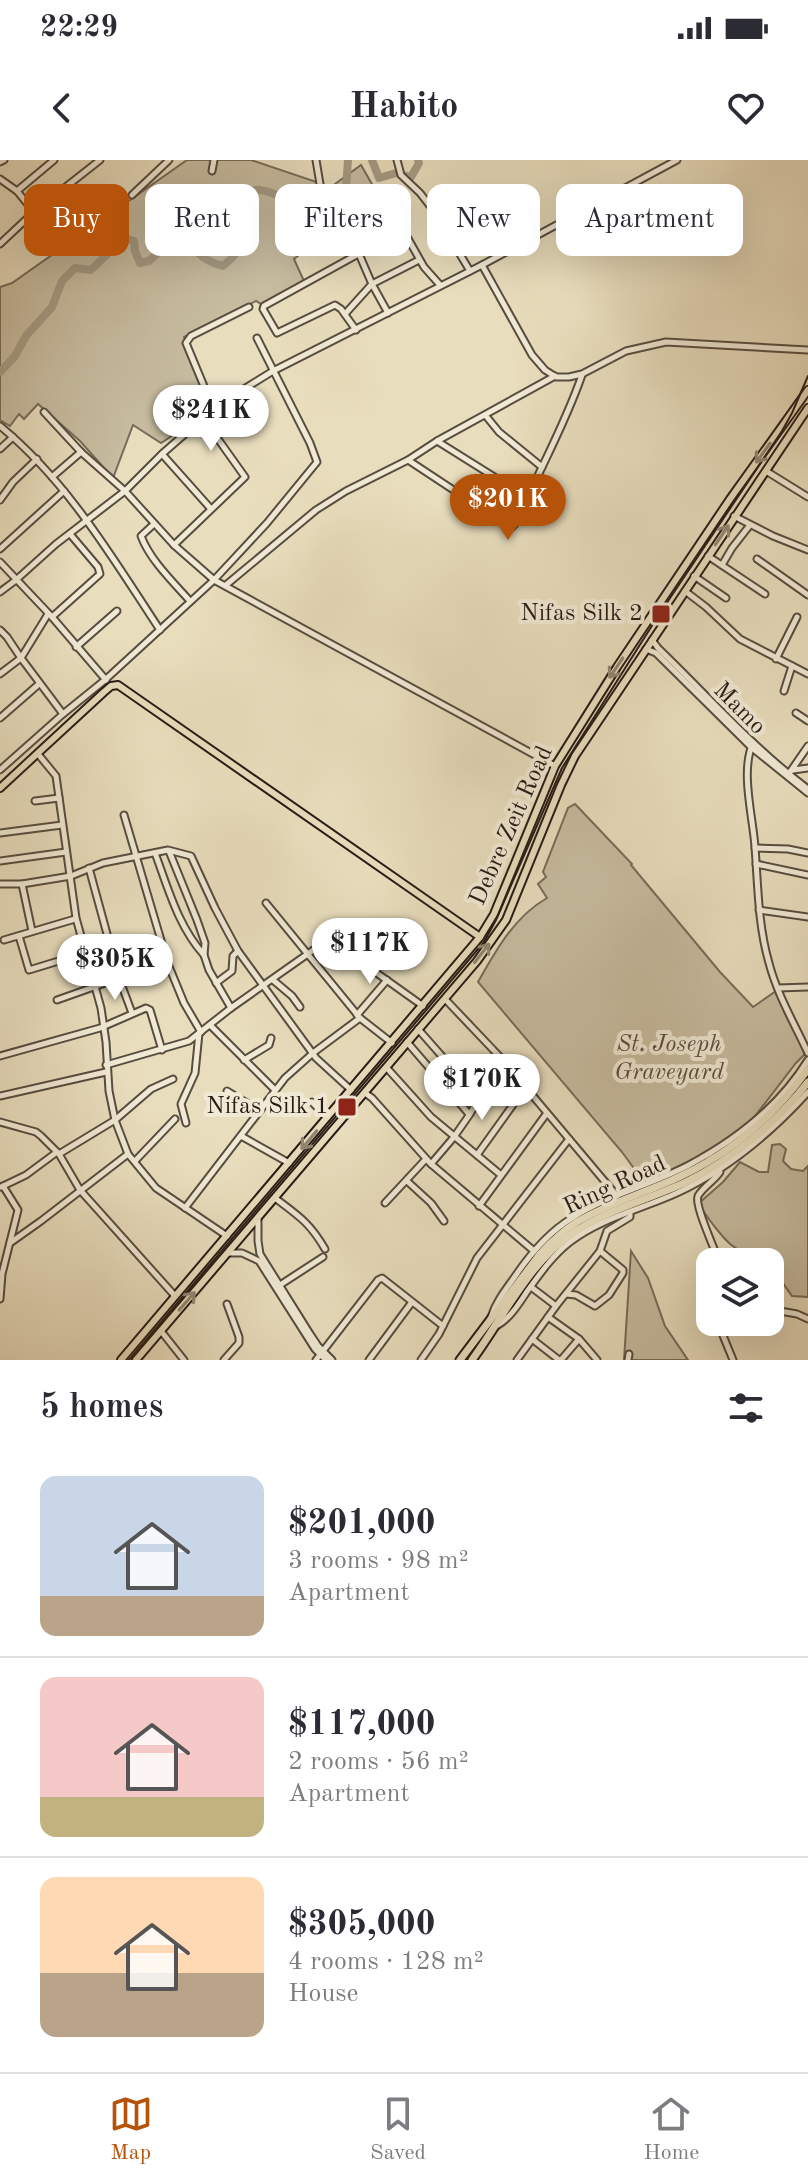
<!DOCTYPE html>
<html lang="en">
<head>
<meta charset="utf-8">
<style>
  :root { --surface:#fff; --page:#f7f7f7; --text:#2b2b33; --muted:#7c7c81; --line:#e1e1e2; --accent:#b45309 }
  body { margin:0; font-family:"Old Standard TT",serif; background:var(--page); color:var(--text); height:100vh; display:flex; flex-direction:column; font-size:30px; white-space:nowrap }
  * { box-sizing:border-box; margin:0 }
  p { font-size:26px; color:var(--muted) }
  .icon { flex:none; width:44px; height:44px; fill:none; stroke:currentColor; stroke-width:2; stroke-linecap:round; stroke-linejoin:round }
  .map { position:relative; height:1200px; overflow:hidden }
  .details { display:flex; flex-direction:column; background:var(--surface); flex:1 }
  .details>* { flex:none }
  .hud { position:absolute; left:24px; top:24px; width:760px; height:72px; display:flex; gap:16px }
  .controls { position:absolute; left:696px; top:1088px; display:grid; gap:16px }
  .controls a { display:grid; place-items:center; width:88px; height:88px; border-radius:16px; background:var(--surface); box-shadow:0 8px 32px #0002; font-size:40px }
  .price { position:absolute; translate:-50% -68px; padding:0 18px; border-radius:28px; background:#fff; color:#222; font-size:26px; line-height:52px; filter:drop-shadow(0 2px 4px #0008) }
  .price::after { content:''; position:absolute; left:50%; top:48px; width:24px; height:18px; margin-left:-12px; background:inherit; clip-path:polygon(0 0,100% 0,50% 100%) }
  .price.selected { background:var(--accent); color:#fff }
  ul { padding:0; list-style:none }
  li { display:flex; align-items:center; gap:24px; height:200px; padding:0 40px }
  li+li { border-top:2px solid var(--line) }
  li span { display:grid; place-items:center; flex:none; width:224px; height:160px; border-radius:16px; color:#555 }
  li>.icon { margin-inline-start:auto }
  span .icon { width:96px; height:96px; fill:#fffc; stroke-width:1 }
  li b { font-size:34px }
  h2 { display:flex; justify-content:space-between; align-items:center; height:96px; padding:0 40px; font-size:34px }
  .chip { padding:0 28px; border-radius:16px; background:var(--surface); box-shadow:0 8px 32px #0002; font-size:28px; line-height:72px }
  .chip.selected { background:var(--accent); color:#fff }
  .status { display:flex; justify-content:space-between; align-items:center; height:56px; padding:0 40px; background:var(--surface); direction:ltr }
  .status svg { height:22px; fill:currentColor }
  header { display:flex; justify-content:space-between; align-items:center; height:104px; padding:0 40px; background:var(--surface); font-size:36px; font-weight:700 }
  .dock { display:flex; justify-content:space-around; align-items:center; height:112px; border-top:2px solid var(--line); background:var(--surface); font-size:22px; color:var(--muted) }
  .dock a { display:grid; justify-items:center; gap:4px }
  .dock .selected { color:var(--accent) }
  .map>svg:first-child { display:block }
  .green { fill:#c7bca0; stroke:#776c5a; stroke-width:2 }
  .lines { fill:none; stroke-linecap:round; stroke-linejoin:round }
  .river { stroke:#a69b84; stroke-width:8 }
  .minor-casing { stroke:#574c3f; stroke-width:9 }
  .major-casing { stroke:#271b15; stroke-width:10 }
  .highway-casing { stroke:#271b15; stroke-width:11 }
  .minor { stroke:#f0e9d4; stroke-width:5 }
  .major { stroke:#e8ddbd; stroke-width:6 }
  .highway { stroke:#e8ddbd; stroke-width:7 }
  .tram { stroke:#271b15; stroke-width:2 }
  .oneway { stroke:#918671 }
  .poi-dot { fill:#8f2418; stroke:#f0e9d4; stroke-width:3 }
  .labels { text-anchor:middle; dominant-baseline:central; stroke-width:8; stroke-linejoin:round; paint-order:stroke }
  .poi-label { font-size:24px; fill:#271b15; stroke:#f0e9d4; text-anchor:end }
  .street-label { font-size:24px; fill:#271b15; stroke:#f0e9d4 }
  .park-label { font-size:24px; font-style:italic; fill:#574b3f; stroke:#f0e9d4 }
</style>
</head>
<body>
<div class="status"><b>22:29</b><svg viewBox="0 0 49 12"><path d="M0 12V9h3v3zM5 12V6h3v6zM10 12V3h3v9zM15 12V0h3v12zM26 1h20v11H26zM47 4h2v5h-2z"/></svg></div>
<header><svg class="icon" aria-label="back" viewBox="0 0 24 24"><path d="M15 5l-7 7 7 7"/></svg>Habito<svg class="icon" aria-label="heart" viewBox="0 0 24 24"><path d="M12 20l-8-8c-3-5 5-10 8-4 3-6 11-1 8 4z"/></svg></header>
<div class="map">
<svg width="808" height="1200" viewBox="0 0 808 1200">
  <rect width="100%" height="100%" fill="#e8ddbd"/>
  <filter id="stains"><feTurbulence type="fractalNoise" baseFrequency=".0025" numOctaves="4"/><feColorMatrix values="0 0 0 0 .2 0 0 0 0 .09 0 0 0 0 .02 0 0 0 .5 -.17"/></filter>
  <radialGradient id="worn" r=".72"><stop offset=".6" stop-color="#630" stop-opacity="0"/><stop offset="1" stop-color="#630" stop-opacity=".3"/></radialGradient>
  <!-- green -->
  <g class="green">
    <polygon points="187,0 251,0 331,27 361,5 397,68 355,93 349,73 323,76 294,99 304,121 261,144 256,141 184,177 214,242 196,260 161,283 133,265 113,318 80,281 38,244 24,259 19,254 10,266 0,260 0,127 12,123"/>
    <path d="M575 644 632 704 631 705 720 812 753 847 776 831 806 893 796 903 752 960 715 989 671 1010 641 1018 622 992 478 822C496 790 514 757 547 738L538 724 546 717 543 712 568 648Z"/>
    <path d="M780 984 786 989 783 1001 791 1009 803 1011 808 1006V1137L792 1136 770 1105V1102C729 1093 721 1075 698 1044L723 1022 740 1002 759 1012H768L772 985Z"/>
    <polygon points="631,1091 648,1118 665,1166 688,1200 624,1200"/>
  </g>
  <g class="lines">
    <!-- river -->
    <g class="river">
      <polyline points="372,0 379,18 396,13 411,17 419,3 418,0"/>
      <path d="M0 212 15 196 26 176 52 147 62 121 75 108 91 110 124 78 134 81 135 91 140 103 149 101 159 92 153 76 160 69C173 69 185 70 195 79V90C204 99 211 103 223 106 247 86 257 65 237 38 264 18 271 41 295 36 296 35 305 29 306 28L313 32 321 61 336 56 346 29 348 0"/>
    </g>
    <!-- minor casing -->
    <g class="minor-casing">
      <g id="minor">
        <polyline points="316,0 321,30"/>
        <polyline points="397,0 401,15 420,33 434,51 470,111"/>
        <polyline points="0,2 4,0"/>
        <polyline points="212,11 214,0"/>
        <polyline points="0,19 17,31 34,52 100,0"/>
        <polyline points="17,31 54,0"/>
        <polyline points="132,35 169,0"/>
        <polyline points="0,84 34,52"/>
        <polyline points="359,94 372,124 388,153"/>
        <polyline points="482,105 532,195 545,210 556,217 569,217 582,214 626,191 666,182 808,190"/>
        <polyline points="345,154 372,124 419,100"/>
        <polyline points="356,170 341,149 335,145 277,173 263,149 264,146 400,71 406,75 424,107 440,125"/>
        <polyline points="213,248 186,183 191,176 249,147"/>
        <polyline points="44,252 81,292 125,331 174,385 214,420 555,606"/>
        <polyline points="486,256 499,272 542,307"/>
        <path d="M0 266C68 322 112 397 160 470"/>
        <path d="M437 281 408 300 511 368C522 358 528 338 534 324 551 288 569 253 582 215"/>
        <polyline points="0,289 13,277"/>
        <polyline points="162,294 211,349"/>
        <polyline points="766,311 808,337"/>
        <polyline points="52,317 81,292"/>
        <polyline points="528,338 437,281 555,216"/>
        <polyline points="0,340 13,322 37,299"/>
        <polyline points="734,356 773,376 808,390"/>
        <path d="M154 364 141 376C150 400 173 422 190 441"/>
        <polyline points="174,385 245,317 203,258"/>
        <polyline points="0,389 64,331"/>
        <polyline points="708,396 765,434"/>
        <polyline points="757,399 808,435"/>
        <polyline points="0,402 52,457 106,520"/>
        <polyline points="722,405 732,388 750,365"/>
        <polyline points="694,416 726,438"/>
        <polyline points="226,425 316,350 346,331 408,300"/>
        <polyline points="685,431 706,447 740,479 808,514"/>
        <polyline points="0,432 16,420 56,384 125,331 162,294 218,245 273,211 482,105 677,0"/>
        <polyline points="52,457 100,414 98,407 70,374"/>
        <polyline points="0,470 7,477 21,498 63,554"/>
        <path d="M652 480 658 488C707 535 753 588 808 629"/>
        <polyline points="76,487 117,451"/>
        <polyline points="646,489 656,493 751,587 808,633"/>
        <polyline points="776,499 797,457"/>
        <polyline points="0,514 21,498 48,454"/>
        <polyline points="784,531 792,506"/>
        <polyline points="796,553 808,561"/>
        <polyline points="0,558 39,524"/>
        <path d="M753 583C740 611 753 657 755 687 758 726 758 765 769 803 777 834 794 863 808 893"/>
        <polyline points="38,594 56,616 76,758 101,848 106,882 109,931 115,960 128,994 156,1028 227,1076"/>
        <polyline points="0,610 63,554 105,520 214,420 267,363 317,302 310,283 257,178"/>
        <polyline points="793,610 808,608"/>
        <polyline points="788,615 808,586"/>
        <polyline points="35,641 59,638"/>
        <polyline points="124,655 168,804 184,843 201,872"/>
        <polyline points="0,673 62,665"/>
        <polyline points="755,688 788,689 808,693"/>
        <polyline points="169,691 197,760 205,783 204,795 209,810 231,848"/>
        <path d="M155 693C168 728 178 766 204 795"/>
        <polyline points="0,701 66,692"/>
        <polyline points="756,704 808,715"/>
        <polyline points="89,708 119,818 132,853"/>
        <polyline points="0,724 22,724 71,716 103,703 168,690 191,696 215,748 238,791 316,898 351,930"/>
        <polyline points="22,724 32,771"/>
        <polyline points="266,743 360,858 392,883"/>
        <polyline points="759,750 808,757"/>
        <polyline points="19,776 29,810 85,793"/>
        <polyline points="4,780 75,759"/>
        <polyline points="273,820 292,836 300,847"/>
        <polyline points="216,823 232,811 233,796 238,791"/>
        <polyline points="778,828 808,827"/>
        <polyline points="445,839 501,898 617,1036"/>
        <polyline points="57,840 119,818"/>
        <polyline points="357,855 387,820"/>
        <polyline points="210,865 274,929"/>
        <polyline points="418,869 462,919"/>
        <polyline points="407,882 469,954"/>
        <polyline points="0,896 100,868 146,848 150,850 162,890"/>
        <polyline points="244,900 269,885 271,878"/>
        <polyline points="106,905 189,881 231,848 329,779 423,846"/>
        <polyline points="386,907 431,957 501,1015"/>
        <polyline points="227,931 260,951"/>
        <polyline points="365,933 372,938 431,1004 534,1091"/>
        <polyline points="0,936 106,912"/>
        <polyline points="312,942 327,958"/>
        <polyline points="0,962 36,972 41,976 59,994 80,1030 175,1136"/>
        <polyline points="186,963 181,944 195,913 199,873"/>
        <polyline points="241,976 289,1003"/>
        <polyline points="59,994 115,960 151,929 173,919"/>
        <polyline points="477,995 525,928"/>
        <polyline points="135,1001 175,959"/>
        <polyline points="431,1004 454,977 470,954 501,899"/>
        <polyline points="407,1021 431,1043 444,1061"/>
        <polyline points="1,1027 26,1015 57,992"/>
        <path d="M275 1038C299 1056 310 1063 325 1089"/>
        <polyline points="385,1043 426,999"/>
        <polyline points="479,1046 547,953"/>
        <polyline points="185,1048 285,918 313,893 360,858"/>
        <polyline points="258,1058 258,1081 260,1094 310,1174 318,1186 332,1200"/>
        <polyline points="10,1083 41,1061 128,994"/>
        <polyline points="229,1093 242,1093 259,1101 315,1189 326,1200"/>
        <path d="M719 1102C715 1089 694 1045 698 1036 703 1027 714 1021 720 1012"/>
        <polyline points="280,1125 323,1097"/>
        <polyline points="531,1127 556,1146"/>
        <polyline points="566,1134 576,1135 595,1146 609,1135 623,1113 623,1110 600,1091"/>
        <polyline points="0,1139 2,1114 18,1050 3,1026"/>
        <polyline points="770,1146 774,1150 797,1154 808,1159"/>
        <path d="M491 1157C496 1141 507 1128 516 1115 531 1093 549 1072 572 1058 608 1035 651 1025 689 1005 736 980 780 945 808 900"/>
        <polyline points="548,1157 579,1179 597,1200"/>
        <polyline points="725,1162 722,1173 733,1200"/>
        <path d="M498 1165C510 1158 518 1145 526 1133 539 1115 552 1096 570 1082 601 1058 642 1049 677 1033 728 1009 770 974 808 932"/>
        <polyline points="161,1171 184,1200"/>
        <polyline points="532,1179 559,1200"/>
        <polyline points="224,1200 239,1183 239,1177 227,1144"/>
        <polyline points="316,1200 378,1120 382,1118 443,1166"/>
        <polyline points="369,1200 412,1142"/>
        <polyline points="421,1200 439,1174 477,1098 569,979"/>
        <polyline points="517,1200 556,1146 600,1091 607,1071 630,1057 630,1053"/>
        <polyline points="561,1200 579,1179"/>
        <polyline points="628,1200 629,1194"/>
      </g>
    </g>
    <!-- major casing -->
    <g class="major-casing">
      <g id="major">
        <polyline points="0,628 104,532 111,526 118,525 480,777"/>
        <polyline points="121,1200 480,777 494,754 555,606 617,507 730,339 808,230"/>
        <polyline points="136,1200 477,801 506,760 561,625 575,596 808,248"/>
      </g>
    </g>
    <!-- highway casing -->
    <g class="highway-casing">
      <g id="highway">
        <path d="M460 1200 540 1094C551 1082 563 1071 577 1062 610 1042 649 1032 683 1015 733 991 776 954 808 909"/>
        <path d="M472 1200C502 1159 527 1106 570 1075 605 1050 648 1040 686 1022 733 999 776 963 808 922"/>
      </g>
    </g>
    <!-- minor -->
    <use href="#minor" class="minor"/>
    <!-- major -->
    <use href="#major" class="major"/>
    <!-- highway -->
    <use href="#highway" class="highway"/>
    <!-- tram -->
    <polyline class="tram" points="129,1200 484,782 496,760 562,608 660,453 782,271 792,253 808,216"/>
  </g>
  <!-- one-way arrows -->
  <defs><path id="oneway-shaft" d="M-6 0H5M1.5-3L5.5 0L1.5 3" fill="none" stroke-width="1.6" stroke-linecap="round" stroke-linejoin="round" transform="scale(2)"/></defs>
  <g class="oneway">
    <use href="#oneway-shaft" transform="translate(763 293) rotate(126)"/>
    <use href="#oneway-shaft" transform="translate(722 375) rotate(-56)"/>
    <use href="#oneway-shaft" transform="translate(616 508) rotate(124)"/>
    <use href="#oneway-shaft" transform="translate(482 793) rotate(-52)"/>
    <use href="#oneway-shaft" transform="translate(309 980) rotate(130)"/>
    <use href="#oneway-shaft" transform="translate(187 1141) rotate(-49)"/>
  </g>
  <!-- markers -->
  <g class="poi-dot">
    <rect x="651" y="444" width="20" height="20" rx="4"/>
    <rect x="337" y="937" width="20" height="20" rx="4"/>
  </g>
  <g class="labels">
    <!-- poi labels -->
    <g class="poi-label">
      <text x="643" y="454">Nifas Silk 2</text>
      <text x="329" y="947">Nifas Silk 1</text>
    </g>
    <!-- street labels -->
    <g class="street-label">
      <text transform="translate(739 549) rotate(45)">Mamo</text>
      <text transform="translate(512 666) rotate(-66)">Debre Zeit Road</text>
      <text transform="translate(615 1026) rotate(-25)">Ring Road</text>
    </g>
    <!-- park labels -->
    <g class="park-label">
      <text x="669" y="885">St. Joseph<tspan x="669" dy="28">Graveyard</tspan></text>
    </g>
  </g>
  <rect width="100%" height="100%" filter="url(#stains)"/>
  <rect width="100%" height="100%" fill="url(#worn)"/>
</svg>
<div class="controls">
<a><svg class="icon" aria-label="layers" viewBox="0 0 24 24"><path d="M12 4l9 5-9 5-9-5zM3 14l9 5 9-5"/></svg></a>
</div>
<b class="price" style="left:211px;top:293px">$241K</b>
<b class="price selected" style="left:508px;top:382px">$201K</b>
<b class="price" style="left:370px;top:826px">$117K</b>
<b class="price" style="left:115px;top:842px">$305K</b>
<b class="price" style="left:482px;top:962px">$170K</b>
<div class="hud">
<a class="chip selected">Buy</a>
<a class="chip">Rent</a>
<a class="chip">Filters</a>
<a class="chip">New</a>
<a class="chip">Apartment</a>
</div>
</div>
<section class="details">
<h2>5 homes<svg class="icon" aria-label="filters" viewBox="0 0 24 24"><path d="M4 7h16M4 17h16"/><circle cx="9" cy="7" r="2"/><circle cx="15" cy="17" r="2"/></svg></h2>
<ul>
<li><span style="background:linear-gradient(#c9d6e8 75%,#b9a48a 0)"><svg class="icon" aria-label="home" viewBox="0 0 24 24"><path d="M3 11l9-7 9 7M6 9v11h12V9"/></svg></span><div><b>$201,000</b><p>3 rooms · 98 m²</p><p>Apartment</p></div></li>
<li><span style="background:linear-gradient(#f6c9c9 75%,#c2b280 0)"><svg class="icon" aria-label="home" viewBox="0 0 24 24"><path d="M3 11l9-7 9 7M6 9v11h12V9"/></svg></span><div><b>$117,000</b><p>2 rooms · 56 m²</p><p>Apartment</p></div></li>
<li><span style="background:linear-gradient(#ffd9b3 60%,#b9a48a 0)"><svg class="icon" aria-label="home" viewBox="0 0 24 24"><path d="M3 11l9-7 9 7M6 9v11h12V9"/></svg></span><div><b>$305,000</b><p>4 rooms · 128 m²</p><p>House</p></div></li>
</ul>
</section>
<nav class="dock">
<a class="selected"><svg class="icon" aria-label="map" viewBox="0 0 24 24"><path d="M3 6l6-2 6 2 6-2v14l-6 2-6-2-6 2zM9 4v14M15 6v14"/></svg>Map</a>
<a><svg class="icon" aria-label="saved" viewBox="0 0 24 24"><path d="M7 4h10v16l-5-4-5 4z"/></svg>Saved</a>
<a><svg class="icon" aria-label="home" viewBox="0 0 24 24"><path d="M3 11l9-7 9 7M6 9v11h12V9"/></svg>Home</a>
</nav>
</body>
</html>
